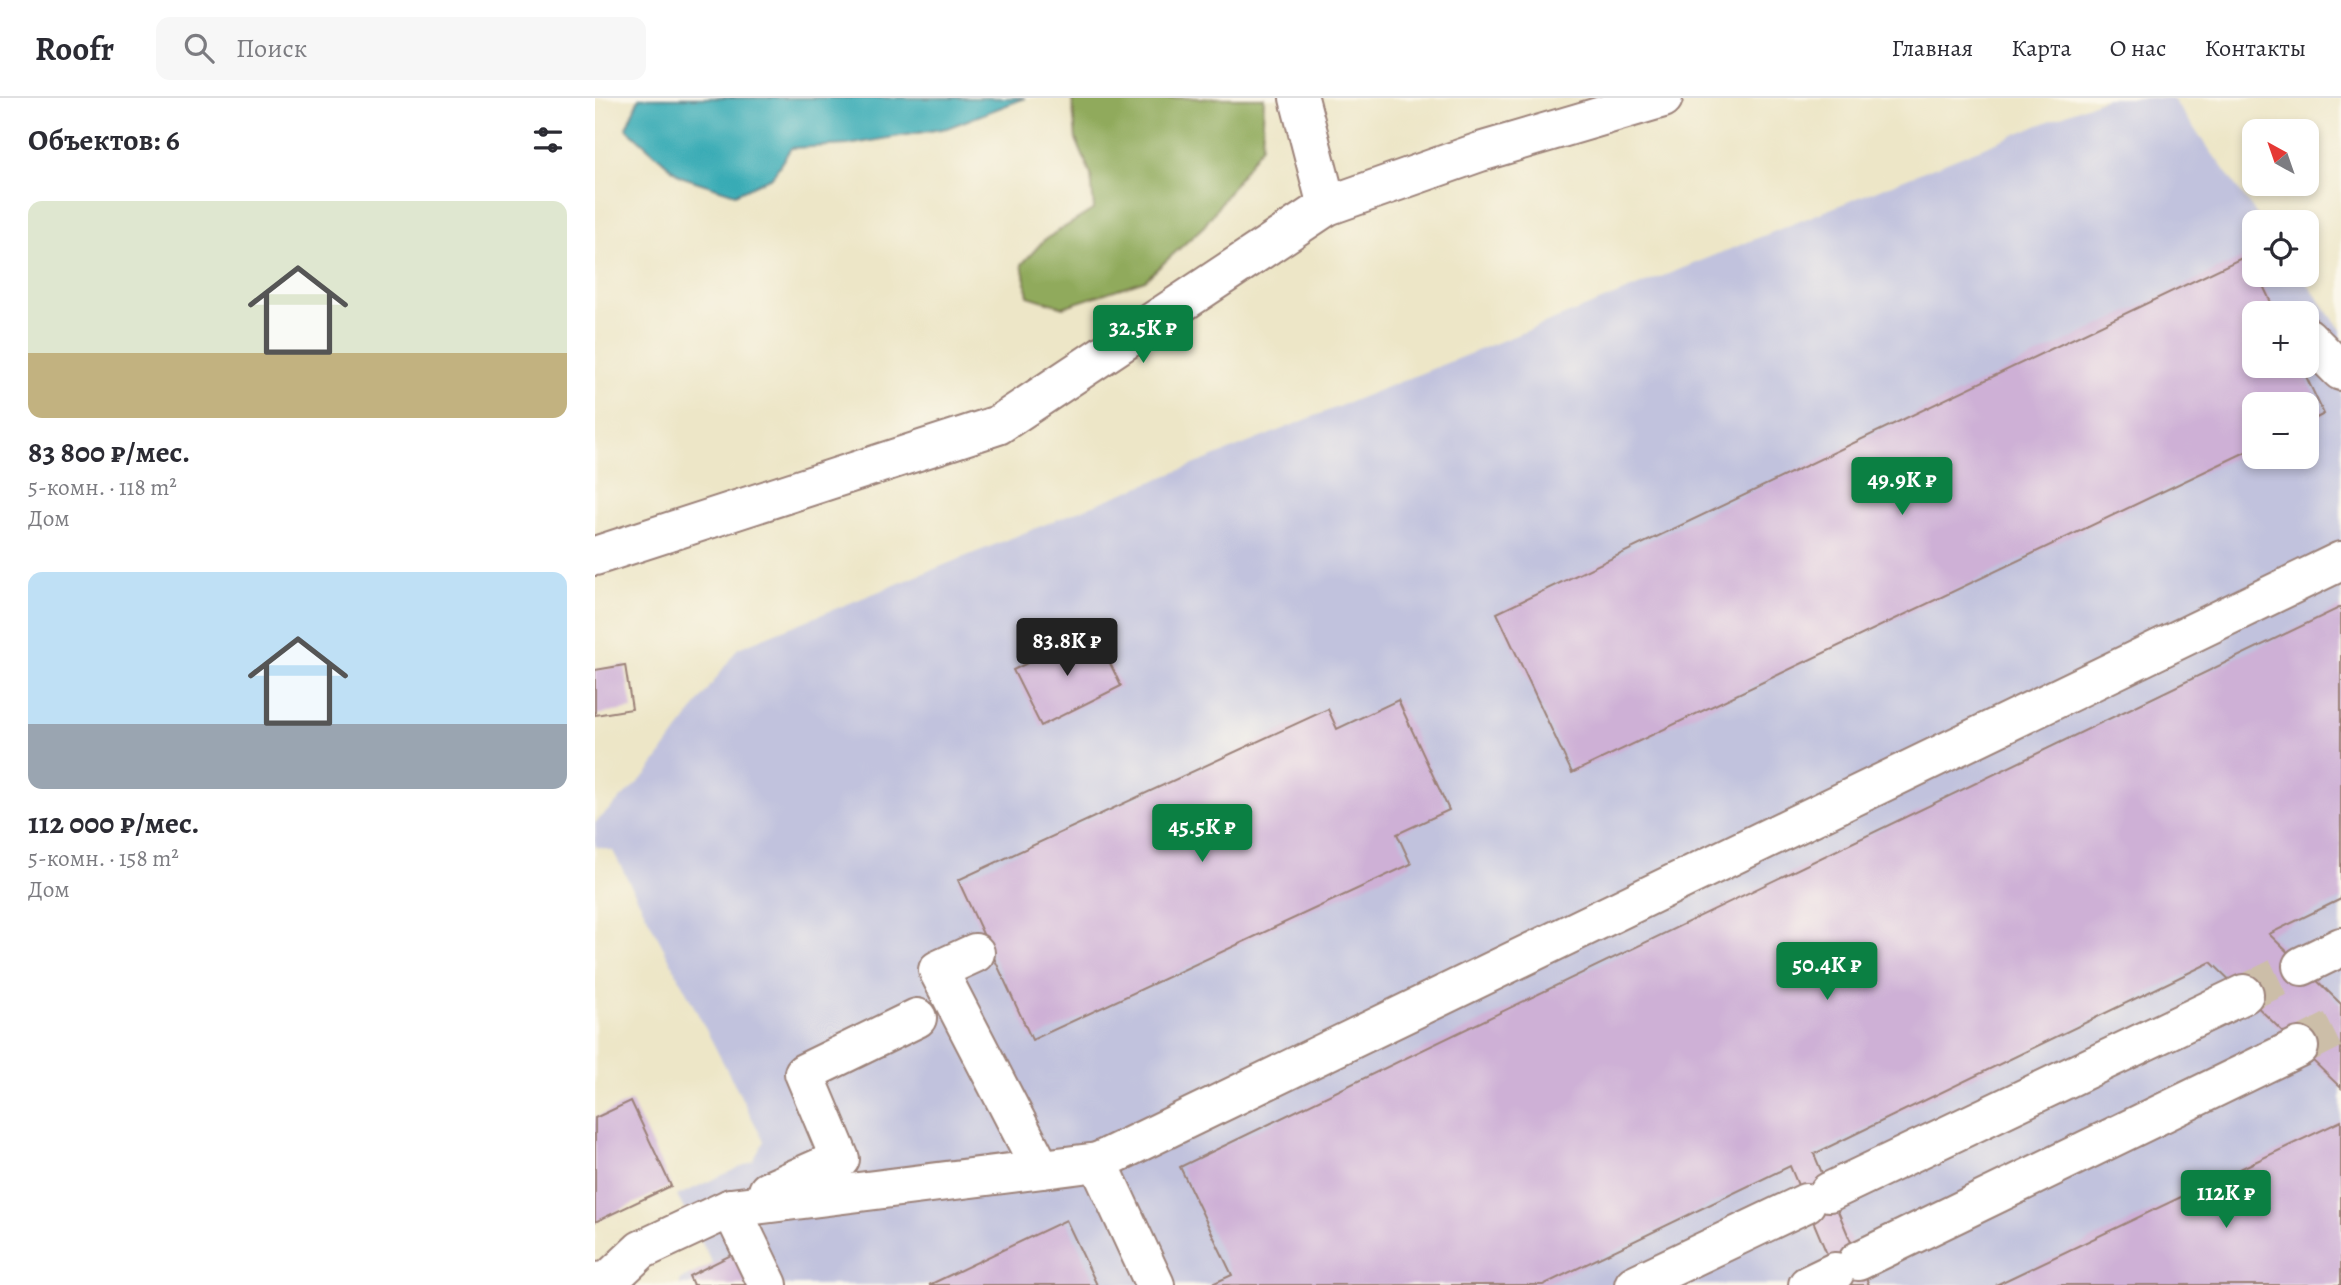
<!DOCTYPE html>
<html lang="ru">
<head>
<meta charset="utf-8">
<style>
  :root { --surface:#fff; --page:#f7f7f7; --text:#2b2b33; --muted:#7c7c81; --line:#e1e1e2; --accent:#0b8043 }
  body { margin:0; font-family:Alegreya,serif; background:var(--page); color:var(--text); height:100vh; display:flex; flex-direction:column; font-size:26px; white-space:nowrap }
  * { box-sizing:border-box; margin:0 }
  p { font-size:23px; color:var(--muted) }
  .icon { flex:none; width:38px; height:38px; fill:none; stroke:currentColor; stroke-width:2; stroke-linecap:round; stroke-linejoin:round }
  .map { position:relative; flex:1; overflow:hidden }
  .details { display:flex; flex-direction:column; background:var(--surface); width:595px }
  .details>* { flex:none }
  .needle { width:46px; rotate:320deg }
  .fabs { position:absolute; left:1647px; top:21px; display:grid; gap:14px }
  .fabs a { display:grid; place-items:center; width:77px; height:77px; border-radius:14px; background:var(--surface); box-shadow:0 4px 10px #0003; font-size:35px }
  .price { position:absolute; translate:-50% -60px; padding:0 16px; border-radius:7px; background:var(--accent); color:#fff; font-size:23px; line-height:46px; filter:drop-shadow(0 2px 4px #0008) }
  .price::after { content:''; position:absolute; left:50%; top:42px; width:21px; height:16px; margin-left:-10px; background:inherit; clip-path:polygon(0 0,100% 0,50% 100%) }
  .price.on { background:#222; color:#fff }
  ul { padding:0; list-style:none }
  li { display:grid; align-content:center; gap:14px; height:371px; padding:0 28px }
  li span { display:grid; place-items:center; height:217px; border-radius:14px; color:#555 }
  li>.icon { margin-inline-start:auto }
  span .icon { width:126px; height:126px; fill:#fffc; stroke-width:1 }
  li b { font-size:30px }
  h2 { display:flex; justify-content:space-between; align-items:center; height:84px; padding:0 28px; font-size:30px }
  header { display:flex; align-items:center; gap:42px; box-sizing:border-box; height:98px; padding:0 35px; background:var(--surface); border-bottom:2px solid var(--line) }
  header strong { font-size:33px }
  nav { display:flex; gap:38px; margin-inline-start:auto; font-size:24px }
  .search { width:490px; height:63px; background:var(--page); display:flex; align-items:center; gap:18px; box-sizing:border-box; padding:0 24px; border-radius:14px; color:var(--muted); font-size:26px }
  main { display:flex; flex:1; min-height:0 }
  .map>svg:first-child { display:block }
  .industrial { fill:#c1c2dd; fill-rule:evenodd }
  .forest { fill:#90aa5c; stroke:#6d6444; stroke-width:2 }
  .water { fill:#39abb5; stroke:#426570; stroke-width:2 }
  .building { fill:#ceb0d6 }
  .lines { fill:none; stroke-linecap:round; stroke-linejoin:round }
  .minor-tunnel { stroke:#ccbea8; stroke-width:38; stroke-dasharray:38 19; stroke-linecap:butt }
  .minor-casing { stroke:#9c8279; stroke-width:42 }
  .minor { stroke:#fff; stroke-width:38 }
</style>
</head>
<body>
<header>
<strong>Roofr</strong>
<div class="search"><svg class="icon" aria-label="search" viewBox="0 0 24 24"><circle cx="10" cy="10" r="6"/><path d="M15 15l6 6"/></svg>Поиск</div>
<nav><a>Главная</a><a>Карта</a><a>О нас</a><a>Контакты</a></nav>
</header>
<main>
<section class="details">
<h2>Объектов: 6<svg class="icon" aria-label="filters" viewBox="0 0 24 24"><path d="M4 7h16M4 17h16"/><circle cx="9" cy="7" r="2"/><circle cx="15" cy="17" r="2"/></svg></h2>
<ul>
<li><span style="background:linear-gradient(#dfe7d0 70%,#c2b280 0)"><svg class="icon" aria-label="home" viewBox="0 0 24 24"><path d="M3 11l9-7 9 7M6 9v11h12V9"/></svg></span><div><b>83 800 ₽/мес.</b><p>5-комн. · 118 m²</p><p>Дом</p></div></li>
<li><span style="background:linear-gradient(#bfe0f5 70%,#9aa5b1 0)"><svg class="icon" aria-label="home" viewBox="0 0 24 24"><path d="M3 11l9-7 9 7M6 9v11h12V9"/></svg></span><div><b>112 000 ₽/мес.</b><p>5-комн. · 158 m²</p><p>Дом</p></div></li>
</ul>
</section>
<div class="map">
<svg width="1746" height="1187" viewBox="0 0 1746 1187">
  <rect width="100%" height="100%" fill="#fbf7ec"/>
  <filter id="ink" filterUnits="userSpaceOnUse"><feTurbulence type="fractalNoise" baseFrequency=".0143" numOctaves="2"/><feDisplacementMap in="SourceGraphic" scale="14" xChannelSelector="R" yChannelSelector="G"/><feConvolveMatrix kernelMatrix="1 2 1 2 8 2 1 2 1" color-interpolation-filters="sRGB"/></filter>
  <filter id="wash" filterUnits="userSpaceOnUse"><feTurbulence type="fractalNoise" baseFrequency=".00686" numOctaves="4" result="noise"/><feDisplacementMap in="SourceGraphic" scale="28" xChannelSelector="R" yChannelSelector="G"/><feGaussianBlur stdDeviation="1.57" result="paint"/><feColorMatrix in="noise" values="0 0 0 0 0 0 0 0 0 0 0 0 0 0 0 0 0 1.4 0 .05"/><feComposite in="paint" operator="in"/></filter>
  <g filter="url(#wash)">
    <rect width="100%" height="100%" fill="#ede6c7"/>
    <!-- industrial -->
    <path class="industrial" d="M1511 0H1577L1667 124H1659V177H1706L1746 232V1187H85V1182L118 1166 82 1098 158 1063 169 1043 18 753 0 748V725L52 676 143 550ZM1659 215H1712V268H1659ZM1659 306H1712V359H1659Z"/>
    <!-- forest -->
    <polygon class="forest" points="477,0 669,0 667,48 609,128 550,182 468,209 433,198 427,166 449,142 499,111 496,77 481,41"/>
    <!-- water -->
    <polygon class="water" points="44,0 430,0 352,30 253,47 196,50 177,79 140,96 85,78 31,30"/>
    <g id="blocks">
      <!-- building -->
      <g class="building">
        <polygon points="1653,157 1659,169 1659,177 1663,177 1681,215 1659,215 1659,268 1706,268 1729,316 1712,325 1712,306 1659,306 1659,350 977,675 902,515"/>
        <polygon points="1746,509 1746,801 1674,836 1746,906 1746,990 1616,864 1219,1056 1274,1187 1245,1187 1195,1068 948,1187 615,1187 637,1177 585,1069"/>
        <polygon points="499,532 526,588 446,628 418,572"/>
        <polygon points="30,567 37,611 0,617 0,572"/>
        <polygon points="803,602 854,712 802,736 816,766 437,942 363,782 733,611 742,631"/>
        <polygon points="36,1003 76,1088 0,1124 0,1020"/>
        <polygon points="1746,1023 1746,1187 1401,1187"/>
        <polygon points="471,1122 502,1187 334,1187"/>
        <polygon points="142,1154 158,1187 98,1187 94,1178"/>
      </g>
    </g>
  </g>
  <g filter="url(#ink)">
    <use href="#blocks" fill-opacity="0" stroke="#9c8279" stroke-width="2"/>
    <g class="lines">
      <!-- minor-tunnel -->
      <g class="minor-tunnel">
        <polyline points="1649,896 1707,868"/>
        <polyline points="1704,949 1746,928"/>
      </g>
      <!-- minor casing -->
      <g class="minor-casing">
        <g id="minor">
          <polyline points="704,0 732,108"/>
          <polyline points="1712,239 1746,273"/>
          <polyline points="0,458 403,327 732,108 885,54 1068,0"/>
          <polyline points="380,855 343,872 446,1071"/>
          <polyline points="1707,868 1746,849"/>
          <polyline points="173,1093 245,1061 209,975 322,920"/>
          <polyline points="1234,1094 1649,896"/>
          <polyline points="136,1110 503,1064"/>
          <polyline points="1263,1163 1704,949"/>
          <polyline points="0,1184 13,1183 46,1152 136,1110 173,1187"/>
          <polyline points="560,1187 503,1064 1746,463"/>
          <polyline points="1039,1187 1211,1105"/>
          <polyline points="1213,1187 1240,1174"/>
        </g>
      </g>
      <!-- minor -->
      <use href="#minor" class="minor"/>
    </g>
  </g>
</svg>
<div class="fabs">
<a><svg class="needle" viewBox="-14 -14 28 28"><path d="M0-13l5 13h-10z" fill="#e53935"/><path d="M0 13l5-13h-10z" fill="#7c7c81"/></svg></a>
<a><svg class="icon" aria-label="locate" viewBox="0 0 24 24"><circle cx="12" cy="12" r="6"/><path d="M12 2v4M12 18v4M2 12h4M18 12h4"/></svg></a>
<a>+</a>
<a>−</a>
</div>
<b class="price" style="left:548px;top:267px">32.5K ₽</b>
<b class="price" style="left:1307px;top:419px">49.9K ₽</b>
<b class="price on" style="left:472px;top:580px">83.8K ₽</b>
<b class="price" style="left:607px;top:766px">45.5K ₽</b>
<b class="price" style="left:1232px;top:904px">50.4K ₽</b>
<b class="price" style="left:1631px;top:1132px">112K ₽</b>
</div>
</main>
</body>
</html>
